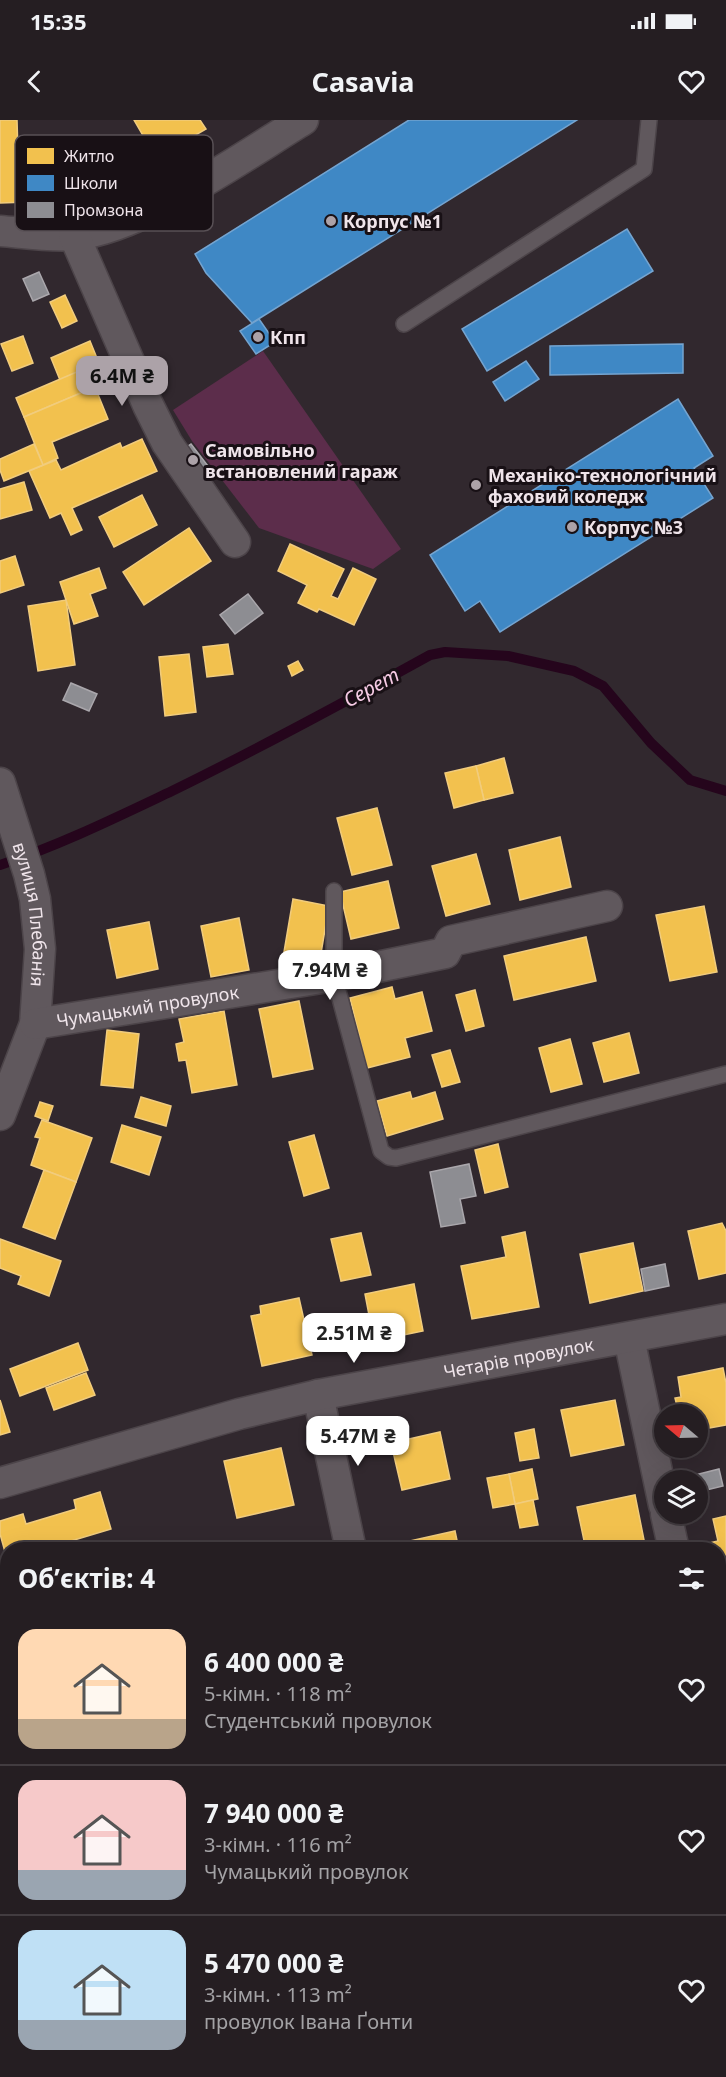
<!DOCTYPE html>
<html lang="uk">
<head>
<meta charset="utf-8">
<style>
  :root { --surface:#251e22; --page:#312b2f; --text:#f1f3f6; --muted:#a3a2a5; --line:#423c40; --accent:#aca2a8 }
  body { margin:0; font-family:"Noto Sans",sans-serif; background:var(--page); color:var(--text); height:100vh; display:flex; flex-direction:column; font-size:22px; white-space:nowrap }
  * { box-sizing:border-box; margin:0 }
  p { font-size:20px; color:var(--muted) }
  .icon { flex:none; width:33px; height:33px; fill:none; stroke:currentColor; stroke-width:2; stroke-linecap:round; stroke-linejoin:round }
  .map { position:relative; flex:1; overflow:hidden }
  .sheet { position:absolute; left:0px; top:1422px; width:726px; height:536px; display:flex; flex-direction:column; background:var(--surface); border-radius:24px 24px 0 0; box-shadow:0 6px 24px #0002,0 0 0 2px var(--line) }
  .sheet>* { flex:none }
  .needle { width:39px; rotate:289deg }
  .controls { position:absolute; left:654px; top:1284px; display:grid; gap:12px }
  .controls a { display:grid; place-items:center; width:54px; height:54px; border-radius:50%; background:var(--surface); box-shadow:0 6px 24px #0002,0 0 0 2px var(--line); font-size:30px }
  .price { position:absolute; translate:-50% -51px; padding:0 14px; border-radius:12px; background:#fff; color:#222; font-size:20px; line-height:39px; filter:drop-shadow(0 2px 3px #0008) }
  .price::after { content:''; position:absolute; left:50%; top:36px; width:18px; height:14px; margin-left:-9px; background:inherit; clip-path:polygon(0 0,100% 0,50% 100%) }
  .price.current { background:var(--accent); color:#111 }
  ul { padding:0; list-style:none }
  li { display:flex; align-items:center; gap:18px; height:150px; padding:0 18px }
  li+li { border-top:2px solid var(--line) }
  li span { display:grid; place-items:center; flex:none; width:168px; height:120px; border-radius:18px; color:#555 }
  li>.icon { margin-inline-start:auto }
  span .icon { width:72px; height:72px; fill:#fffc; stroke-width:1 }
  li b { font-size:26px }
  h2 { display:flex; justify-content:space-between; align-items:center; height:72px; padding:0 18px; font-size:26px }
  .status { display:flex; justify-content:space-between; align-items:center; height:42px; padding:0 30px; background:var(--surface); direction:ltr }
  .status svg { height:16px; fill:currentColor }
  header { display:flex; justify-content:space-between; align-items:center; height:78px; padding:0 18px; background:var(--surface); font-size:27px; font-weight:700 }
  .map>svg:first-child { display:block }
  .green { fill:#5c2d4b }
  .homes { fill:#f2c14e; stroke:#f1cc7d; stroke-width:1.5 }
  .schools { fill:#3f88c5; stroke:#74a4d0; stroke-width:1.5 }
  .industry { fill:#8d8d92; stroke:#aaa7ac; stroke-width:1.5 }
  .lines { fill:none; stroke-linecap:round; stroke-linejoin:round }
  .stream { stroke:#25051c; stroke-width:10 }
  .lane-casing { stroke:#4c4449; stroke-width:18 }
  .street-casing { stroke:#4c4449; stroke-width:33 }
  .lane { stroke:#60585d; stroke-width:15 }
  .street { stroke:#60585d; stroke-width:30 }
  .poi-dot { fill:#aca2a8; stroke:#181015; stroke-width:2 }
  .labels { text-anchor:middle; dominant-baseline:central; stroke-width:6; stroke-linejoin:round; paint-order:stroke }
  .poi-label { font-size:18px; font-weight:bold; fill:#efe4ea; stroke:#181015; text-anchor:start }
  .street-label { font-size:18px; fill:#efe4ea; stroke:#181015 }
  .water-label { font-size:20px; font-style:italic; fill:#f7cbe5; stroke:#181015 }
  .key { fill:#181015; stroke:#585055; stroke-width:1.5 }
  .key-label { font-size:16px; fill:#efe4ea }
</style>
</head>
<body>
<div class="status"><b>15:35</b><svg viewBox="0 0 49 12"><path d="M0 12V9h3v3zM5 12V6h3v6zM10 12V3h3v9zM15 12V0h3v12zM26 1h20v11H26zM47 4h2v5h-2z"/></svg></div>
<header><svg class="icon" aria-label="back" viewBox="0 0 24 24"><path d="M15 5l-7 7 7 7"/></svg>Casavia<svg class="icon" aria-label="heart" viewBox="0 0 24 24"><path d="M12 20l-8-8c-3-5 5-10 8-4 3-6 11-1 8 4z"/></svg></header>
<div class="map">
<svg width="726" height="1957" viewBox="0 0 726 1957">
  <rect width="100%" height="100%" fill="#31282e"/>
  <!-- green -->
  <polygon class="green" points="263,231 401,429 373,449 259,408 192,321 173,290"/>
  <!-- homes -->
  <g class="homes">
    <polygon points="0,0 17,0 18,33 54,32 56,81 0,83"/>
    <polygon points="134,0 200,0 206,9 156,38"/>
    <polygon points="65,175 77,201 62,208 50,182"/>
    <polygon points="23,216 33,243 12,251 1,224"/>
    <polygon points="90,221 99,243 60,260 51,238"/>
    <polygon points="86,248 95,267 24,297 16,278"/>
    <polygon points="95,267 108,299 52,322 58,338 43,345 24,297"/>
    <polygon points="142,319 157,351 72,388 82,410 71,415 61,393 50,398 29,351 56,340 61,350 120,323 122,328"/>
    <polygon points="34,324 43,345 4,361 0,350 0,339"/>
    <polygon points="24,362 32,390 0,399 0,369"/>
    <polygon points="142,375 157,405 114,427 99,397"/>
    <polygon points="189,408 211,441 144,485 123,452"/>
    <polygon points="290,424 344,449 331,476 338,479 353,448 376,459 354,505 319,489 317,492 298,483 307,465 278,451"/>
    <polygon points="15,436 24,465 0,473 0,441"/>
    <polygon points="99,448 106,468 90,474 98,496 74,504 60,462"/>
    <polygon points="66,480 75,545 38,551 28,486"/>
    <polygon points="228,524 233,554 207,557 203,527"/>
    <polygon points="189,534 196,592 165,596 159,537"/>
    <polygon points="298,541 303,550 292,556 288,546"/>
    <polygon points="504,638 513,673 484,680 476,646"/>
    <polygon points="476,646 484,680 454,688 445,653"/>
    <polygon points="377,688 392,745 352,755 337,698"/>
    <polygon points="560,717 571,767 520,780 509,730"/>
    <polygon points="476,734 490,784 446,796 432,746"/>
    <polygon points="388,761 399,808 351,819 340,772"/>
    <polygon points="293,779 329,786 320,839 284,832"/>
    <polygon points="704,786 717,852 670,861 656,795"/>
    <polygon points="239,798 249,850 211,857 201,806"/>
    <polygon points="149,802 158,849 117,858 107,810"/>
    <polygon points="586,817 596,861 514,880 504,836"/>
    <polygon points="392,867 395,879 422,872 432,911 405,918 410,937 367,948 350,878"/>
    <polygon points="475,870 484,906 466,911 456,875"/>
    <polygon points="299,881 313,949 273,957 259,889"/>
    <polygon points="224,891 237,965 192,973 186,940 179,941 176,924 184,922 179,899"/>
    <polygon points="107,910 139,914 133,968 101,965"/>
    <polygon points="629,913 639,953 604,962 593,923"/>
    <polygon points="570,919 582,964 551,972 539,928"/>
    <polygon points="450,930 460,962 442,967 432,935"/>
    <polygon points="410,972 412,979 435,972 443,999 387,1016 377,981"/>
    <polygon points="141,977 171,986 166,1006 135,997"/>
    <polygon points="40,982 53,986 48,1001 35,996"/>
    <polygon points="42,1000 92,1018 76,1062 31,1045 40,1018 35,1017"/>
    <polygon points="122,1005 161,1017 149,1055 111,1042"/>
    <polygon points="314,1015 329,1068 304,1076 289,1022"/>
    <polygon points="498,1024 508,1067 485,1073 475,1030"/>
    <polygon points="44,1050 76,1062 55,1119 23,1107"/>
    <polygon points="722,1103 726,1111 726,1153 699,1159 688,1111"/>
    <polygon points="525,1112 539,1187 472,1199 461,1146 506,1137 502,1117"/>
    <polygon points="361,1113 371,1155 341,1161 331,1119"/>
    <polygon points="0,1119 61,1141 49,1176 18,1164 21,1156 0,1148"/>
    <polygon points="633,1123 643,1171 590,1183 580,1134"/>
    <polygon points="414,1164 423,1211 374,1221 365,1174"/>
    <polygon points="299,1178 312,1235 262,1246 251,1196 261,1194 260,1186"/>
    <polygon points="78,1223 88,1250 20,1276 10,1249"/>
    <polygon points="723,1248 726,1263 726,1305 698,1310 698,1294 679,1294 675,1278 681,1277 678,1257"/>
    <polygon points="86,1253 95,1275 54,1290 46,1268"/>
    <polygon points="0,1280 10,1312 0,1315"/>
    <polygon points="615,1280 624,1325 571,1336 561,1290"/>
    <polygon points="534,1309 539,1338 520,1341 515,1313"/>
    <polygon points="440,1312 450,1359 402,1370 391,1323"/>
    <polygon points="281,1328 294,1385 237,1398 224,1341"/>
    <polygon points="532,1349 538,1379 515,1384 509,1354"/>
    <polygon points="509,1354 515,1384 493,1388 487,1358"/>
    <polygon points="100,1372 111,1409 41,1430 8,1430 7,1439 0,1414 0,1401 23,1394 26,1404 76,1389 74,1380"/>
    <polygon points="635,1375 646,1430 586,1430 577,1387"/>
    <polygon points="533,1380 538,1405 520,1408 515,1384"/>
    <polygon points="726,1396 726,1455 725,1455 722,1437 718,1438 718,1430 711,1430 709,1423 718,1421 713,1399"/>
    <polygon points="455,1411 459,1430 406,1430 405,1422"/>
    <polygon points="8,1760 8,1798 0,1800 0,1762"/>
    <polygon points="718,1836 726,1872 726,1877 718,1879"/>
    <polygon points="33,1950 79,1950 52,1957 34,1957"/>
    <polygon points="207,1950 270,1950 271,1957 209,1957"/>
    <polygon points="293,1950 335,1950 305,1957 295,1957"/>
    <polygon points="662,1950 687,1950 688,1957 664,1957"/>
  </g>
  <!-- schools -->
  <g class="schools">
    <polygon points="409,0 577,0 252,203 206,153 195,134"/>
    <polygon points="627,109 653,151 487,251 462,209"/>
    <polygon points="259,199 275,222 256,234 240,211"/>
    <polygon points="683,224 683,253 550,255 550,226"/>
    <polygon points="526,241 539,259 505,281 493,262"/>
    <polygon points="678,279 713,336 694,348 713,378 500,512 480,481 465,491 430,435"/>
  </g>
  <!-- industry -->
  <g class="industry">
    <polygon points="39,152 49,174 33,181 23,159"/>
    <polygon points="191,324 208,346 195,356 178,333"/>
    <polygon points="248,474 263,493 235,514 220,495"/>
    <polygon points="71,563 97,574 89,591 63,580"/>
    <polygon points="469,1044 476,1076 460,1079 465,1103 441,1107 430,1052"/>
    <polygon points="665,1144 669,1166 645,1171 641,1149"/>
    <polygon points="719,1349 723,1366 698,1372 698,1360 688,1360 687,1357"/>
    <polygon points="687,1950 707,1950 708,1957 688,1957"/>
  </g>
  <g class="lines">
    <!-- stream -->
    <path class="stream" d="M0 745C60 725 115 698 172 671 260 628 345 582 430 535L445 532 508 536 574 551 603 566 651 623 690 660 726 671"/>
    <!-- lane casing -->
    <g class="lane-casing">
      <g id="lane">
        <polyline points="404,204 644,49 649,0"/>
        <polyline points="334,771 334,856 381,1031 389,1037 396,1038 726,954"/>
      </g>
    </g>
    <!-- street casing -->
    <g class="street-casing">
      <g id="street">
        <path d="M0 111C24 113 50 117 74 115 141 109 244 36 303 0"/>
        <polyline points="74,115 148,285 167,323 235,422"/>
        <path id="s1" d="M0 663 29 754 35 779 40 829 35 904 0 995"/>
        <path id="s2" d="M35 904 334 856 445 833 451 821 607 786"/>
        <polyline points="629,1218 664,1385"/>
        <polyline points="318,1275 351,1430"/>
        <path id="s3" d="M0 1363 239 1294 318 1275 726 1199"/>
        <polyline points="666,1394 674,1430"/>
        <polyline points="718,1641 726,1676"/>
        <polyline points="718,1916 726,1914"/>
        <polyline points="462,1950 463,1957"/>
        <polyline points="519,1957 553,1950"/>
      </g>
    </g>
    <!-- lane -->
    <use href="#lane" class="lane"/>
    <!-- street -->
    <use href="#street" class="street"/>
  </g>
  <!-- markers -->
  <g class="poi-dot">
    <circle cx="331" cy="101" r="6"/>
    <circle cx="258" cy="217" r="6"/>
    <circle cx="193" cy="340" r="6"/>
    <circle cx="476" cy="365" r="6"/>
    <circle cx="572" cy="407" r="6"/>
  </g>
  <g class="labels">
    <!-- poi labels -->
    <g class="poi-label">
      <text x="343" y="101">Корпус №1</text>
      <text x="270" y="217">Кпп</text>
      <text x="205" y="330">Самовільно<tspan x="205" dy="21">встановлений гараж</tspan></text>
      <text x="488" y="355">Механіко-технологічний<tspan x="488" dy="21">фаховий коледж</tspan></text>
      <text x="584" y="407">Корпус №3</text>
    </g>
    <!-- street labels -->
    <g class="street-label">
      <text stroke="none"><textPath href="#s1" startOffset="136">вулиця Плебанія</textPath></text>
      <text stroke="none"><textPath href="#s2" startOffset="114">Чумацький провулок</textPath></text>
      <text stroke="none"><textPath href="#s3" startOffset="534">Четарів провулок</textPath></text>
    </g>
    <!-- water labels -->
    <g class="water-label">
      <text transform="translate(371 567) rotate(-29)">Серет</text>
    </g>
  </g>
  <!-- legend -->
  <rect x="15" y="15" width="198" height="96" rx="9" class="key"/>
  <rect x="27" y="28" width="27" height="16" fill="#f2c14e"/>
  <rect x="27" y="55" width="27" height="16" fill="#3f88c5"/>
  <rect x="27" y="82" width="27" height="16" fill="#8d8d92"/>
  <g class="key-label">
    <text x="64" y="42">Житло</text>
    <text x="64" y="69">Школи</text>
    <text x="64" y="96">Промзона</text>
  </g>
</svg>
<div class="controls">
<a><svg class="needle" viewBox="-14 -14 28 28"><path d="M0-13l5 13h-10z" fill="#e53935"/><path d="M0 13l5-13h-10z" fill="#a3a2a5"/></svg></a>
<a><svg class="icon" aria-label="layers" viewBox="0 0 24 24"><path d="M12 4l9 5-9 5-9-5zM3 14l9 5 9-5"/></svg></a>
</div>
<b class="price current" style="left:122px;top:287px">6.4M ₴</b>
<b class="price" style="left:330px;top:881px">7.94M ₴</b>
<b class="price" style="left:354px;top:1244px">2.51M ₴</b>
<b class="price" style="left:358px;top:1347px">5.47M ₴</b>
<section class="sheet">
<h2>Об’єктів: 4<svg class="icon" aria-label="filters" viewBox="0 0 24 24"><path d="M4 7h16M4 17h16"/><circle cx="9" cy="7" r="2"/><circle cx="15" cy="17" r="2"/></svg></h2>
<ul>
<li><span style="background:linear-gradient(#ffd9b3 75%,#b9a48a 0)"><svg class="icon" aria-label="home" viewBox="0 0 24 24"><path d="M3 11l9-7 9 7M6 9v11h12V9"/></svg></span><div><b>6 400 000 ₴</b><p>5-кімн. · 118 m²</p><p>Студентський провулок</p></div><svg class="icon" aria-label="heart" viewBox="0 0 24 24"><path d="M12 20l-8-8c-3-5 5-10 8-4 3-6 11-1 8 4z"/></svg></li>
<li><span style="background:linear-gradient(#f6c9c9 75%,#9aa5b1 0)"><svg class="icon" aria-label="home" viewBox="0 0 24 24"><path d="M3 11l9-7 9 7M6 9v11h12V9"/></svg></span><div><b>7 940 000 ₴</b><p>3-кімн. · 116 m²</p><p>Чумацький провулок</p></div><svg class="icon" aria-label="heart" viewBox="0 0 24 24"><path d="M12 20l-8-8c-3-5 5-10 8-4 3-6 11-1 8 4z"/></svg></li>
<li><span style="background:linear-gradient(#bfe0f5 75%,#9aa5b1 0)"><svg class="icon" aria-label="home" viewBox="0 0 24 24"><path d="M3 11l9-7 9 7M6 9v11h12V9"/></svg></span><div><b>5 470 000 ₴</b><p>3-кімн. · 113 m²</p><p>провулок Івана Ґонти</p></div><svg class="icon" aria-label="heart" viewBox="0 0 24 24"><path d="M12 20l-8-8c-3-5 5-10 8-4 3-6 11-1 8 4z"/></svg></li>
</ul>
</section>
</div>
</body>
</html>
